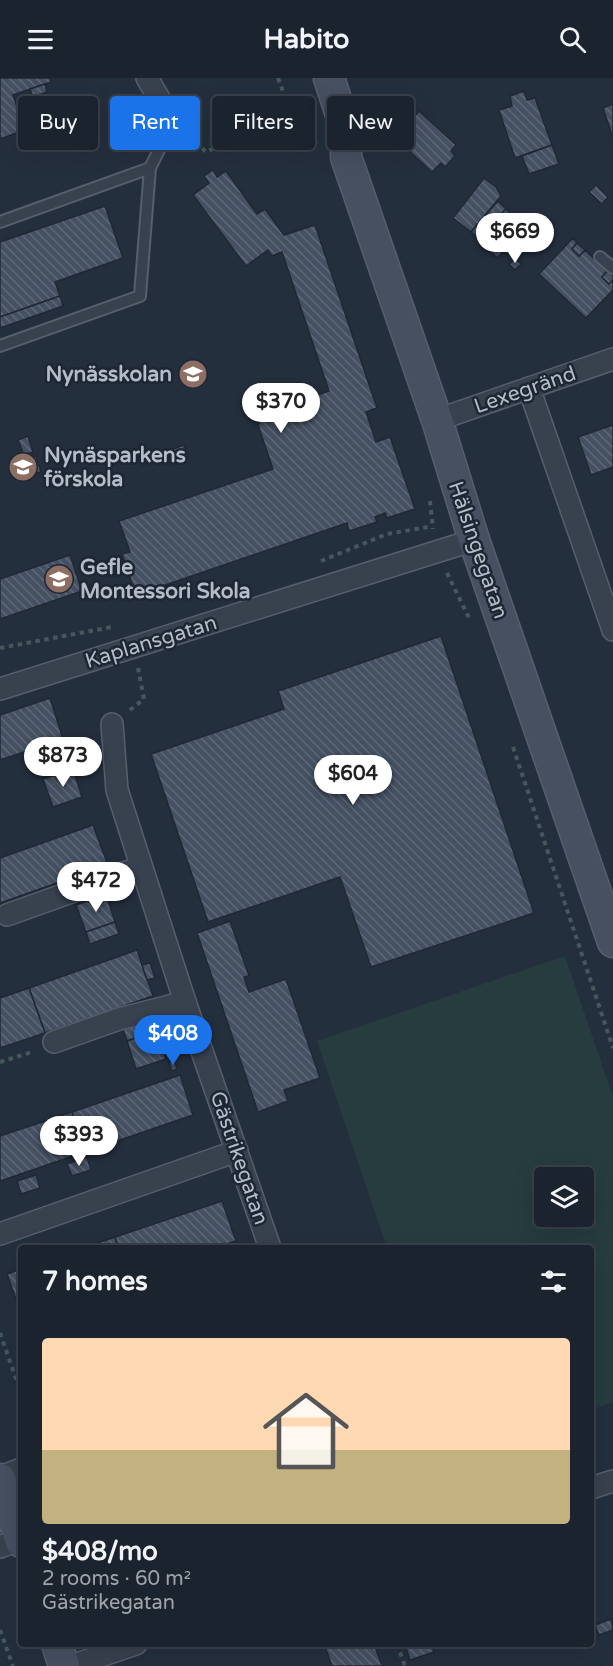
<!DOCTYPE html>
<html lang="en">
<head>
<meta charset="utf-8">
<style>
  :root { --surface:#1b232e; --page:#282f3a; --text:#f1f3f6; --muted:#a0a4aa; --line:#39404a; --accent:#1a73e8 }
  body { margin:0; font-family:"Varela Round",sans-serif; background:var(--page); color:var(--text); height:100vh; display:flex; flex-direction:column; font-size:22px; white-space:nowrap }
  * { box-sizing:border-box; margin:0 }
  p { font-size:20px; color:var(--muted) }
  .icon { flex:none; width:33px; height:33px; fill:none; stroke:currentColor; stroke-width:2; stroke-linecap:round; stroke-linejoin:round }
  .map { position:relative; flex:1; overflow:hidden }
  .drawer { position:absolute; left:18px; top:1167px; width:576px; height:402px; display:flex; flex-direction:column; background:var(--surface); border-radius:6px; box-shadow:0 6px 24px #0002,0 0 0 2px var(--line) }
  .drawer>* { flex:none }
  .top-card { position:absolute; left:18px; top:18px; width:578px; height:54px; display:flex; gap:12px }
  .fabs { position:absolute; left:534px; top:1089px; display:grid; gap:12px }
  .fabs a { display:grid; place-items:center; width:60px; height:60px; border-radius:6px; background:var(--surface); box-shadow:0 6px 24px #0002,0 0 0 2px var(--line); font-size:30px }
  .price { position:absolute; translate:-50% -51px; padding:0 14px; border-radius:21px; background:#fff; color:#222; font-size:20px; line-height:39px; filter:drop-shadow(0 2px 3px #0008) }
  .price::after { content:''; position:absolute; left:50%; top:36px; width:18px; height:14px; margin-left:-9px; background:inherit; clip-path:polygon(0 0,100% 0,50% 100%) }
  .price.on { background:var(--accent); color:#fff }
  ul { padding:0; list-style:none }
  li { display:grid; align-content:center; gap:12px; height:318px; padding:0 24px }
  li span { display:grid; place-items:center; height:186px; border-radius:6px; color:#555 }
  li>.icon { margin-inline-start:auto }
  span .icon { width:108px; height:108px; fill:#fffc; stroke-width:1 }
  li b { font-size:26px }
  h2 { display:flex; justify-content:space-between; align-items:center; height:72px; padding:0 24px; font-size:26px }
  .pill { padding:0 21px; border-radius:6px; background:var(--surface); box-shadow:0 6px 24px #0002,0 0 0 2px var(--line); font-size:21px; line-height:54px }
  .pill.on { background:var(--accent); color:#fff }
  header { display:flex; justify-content:space-between; align-items:center; height:78px; padding:0 24px; background:var(--surface); font-size:27px; font-weight:700 }
  .map>svg:first-child { display:block }
  .garden { fill:#263c3f; fill-rule:evenodd }
  .building { fill:url(#building-back-hatch); stroke:#1f2835; stroke-width:1.5 }
  .lines { fill:none; stroke-linecap:round; stroke-linejoin:round }
  .lane-casing { stroke:#565f6c; stroke-width:14 }
  .street-casing { stroke:#565f6c; stroke-width:24 }
  .secondary-casing { stroke:#565f6c; stroke-width:33 }
  .path { stroke:#44595c; stroke-width:4; stroke-dasharray:4.5 4.5; stroke-linecap:butt }
  .lane { stroke:#38414e; stroke-width:10 }
  .street { stroke:#38414e; stroke-width:21 }
  .secondary { stroke:#465061; stroke-width:30 }
  .labels { text-anchor:middle; dominant-baseline:central; stroke-width:5; stroke-linejoin:round; paint-order:stroke }
  .poi-label { font-size:21px; font-weight:bold; fill:#b4bcc9; stroke:#1d2633; text-anchor:start }
  .street-label { font-size:21px; fill:#b4bcc9; stroke:#1d2633 }
</style>
</head>
<body>
<header><svg class="icon" aria-label="menu" viewBox="0 0 24 24"><path d="M4 6h16M4 12h16M4 18h16"/></svg>Habito<svg class="icon" aria-label="search" viewBox="0 0 24 24"><circle cx="10" cy="10" r="6"/><path d="M15 15l6 6"/></svg></header>
<div class="map">
<svg width="613" height="1588" viewBox="0 0 613 1588">
  <defs>
    <pattern id="building-back-hatch" width="6" height="6" patternUnits="userSpaceOnUse" patternTransform="scale(1.5)"><rect width="6" height="6" fill="#455162"/><path d="M-1 5l2 2M0 0l6 6M5-1l2 2" fill="none" stroke="#5d6877"/></pattern>
  </defs>
  <rect width="100%" height="100%" fill="#242f3e"/>
  <!-- garden -->
  <path class="garden" d="M565 878 613 1019V1324L591 1332V1170H387L317 963ZM544 1100H584V1138H544Z"/>
  <!-- building -->
  <g class="building">
    <polygon points="0,0 50,0 51,4 13,17 25,52 0,61"/>
    <polygon points="45,6 47,14 33,19 30,11"/>
    <polygon points="524,13 527,22 535,20 552,67 515,80 499,32 512,28 510,18"/>
    <polygon points="613,26 613,60 603,30"/>
    <polygon points="419,33 456,67 451,73 455,78 445,89 441,85 432,94 395,60 404,50 399,46 410,35 414,39"/>
    <polygon points="552,67 559,86 529,96 522,78"/>
    <polygon points="213,92 217,99 226,93 257,136 265,131 284,157 315,147 377,330 366,334 376,364 390,359 415,431 387,440 385,435 375,439 377,444 349,453 347,445 136,517 122,476 130,474 119,443 273,391 258,347 264,335 329,313 282,174 272,178 268,172 246,188 193,117 209,105 204,98"/>
    <polygon points="484,100 496,109 501,118 471,154 453,140"/>
    <polygon points="596,107 608,119 602,126 589,114"/>
    <polygon points="498,123 506,131 478,160 471,154"/>
    <polygon points="105,128 123,180 55,204 60,218 0,239 0,164"/>
    <polygon points="506,131 526,151 497,180 477,160"/>
    <polygon points="573,160 577,165 572,171 579,178 585,172 607,193 602,199 609,206 613,202 613,212 586,240 539,196"/>
    <polygon points="577,165 585,172 579,178 572,171"/>
    <polygon points="515,181 521,186 515,192 509,186"/>
    <polygon points="607,193 613,198 613,202 609,206 602,199"/>
    <polygon points="60,218 63,228 0,250 0,239"/>
    <polygon points="613,347 613,389 591,397 578,359"/>
    <polygon points="28,358 33,374 24,377 18,362"/>
    <polygon points="184,367 188,378 173,383 170,372"/>
    <polygon points="36,378 41,394 31,397 26,382"/>
    <polygon points="70,477 82,513 0,541 0,501"/>
    <polygon points="441,558 534,835 371,889 340,799 208,844 151,676 284,631 278,613"/>
    <polygon points="50,620 63,661 0,682 0,637"/>
    <polygon points="73,691 82,719 53,729 43,701"/>
    <polygon points="93,747 108,787 0,825 0,780"/>
    <polygon points="106,816 115,844 86,854 76,827"/>
    <polygon points="230,843 249,898 244,899 249,914 286,901 320,1000 284,1012 288,1023 258,1034 197,855"/>
    <polygon points="115,844 119,856 90,866 86,854"/>
    <polygon points="137,872 153,918 45,955 29,910"/>
    <polygon points="150,885 155,900 147,902 142,887"/>
    <polygon points="29,910 45,955 0,970 0,920"/>
    <polygon points="152,941 156,953 127,963 123,951"/>
    <polygon points="156,953 166,981 136,991 127,963"/>
    <polygon points="174,982 177,991 172,993 169,984"/>
    <polygon points="180,997 193,1037 85,1074 72,1034"/>
    <polygon points="72,1034 85,1074 0,1103 0,1058"/>
    <polygon points="87,1079 91,1092 72,1098 67,1086"/>
    <polygon points="36,1097 40,1110 21,1116 17,1103"/>
    <polygon points="222,1123 236,1163 214,1170 118,1170 115,1159"/>
    <polygon points="115,1159 118,1170 83,1170"/>
    <polygon points="21,1191 21,1236 7,1196"/>
    <polygon points="611,1541 613,1552 599,1557 595,1547"/>
    <polygon points="324,1566 374,1566 382,1588 332,1588"/>
    <polygon points="419,1566 431,1566 434,1574 410,1582 406,1570"/>
  </g>
  <g class="lines">
    <!-- lane casing -->
    <g class="lane-casing">
      <g id="lane">
        <polyline points="0,144 150,90"/>
        <polyline points="600,179 613,190"/>
        <polyline points="0,268 140,218 150,90 173,44"/>
      </g>
    </g>
    <!-- street casing -->
    <g class="street-casing">
      <g id="street">
        <polyline points="147,0 173,44"/>
        <polyline points="529,310 613,552"/>
        <polyline points="437,342 613,281"/>
        <polyline points="0,611 474,462"/>
        <polyline points="112,646 117,712 185,924 270,1170"/>
        <polyline points="7,837 141,789"/>
        <polyline points="54,964 119,941 185,924"/>
        <polyline points="0,1156 237,1073"/>
        <polyline points="0,1399 21,1391"/>
        <polyline points="591,1410 613,1403"/>
        <polyline points="0,1469 20,1461"/>
        <polyline points="71,1588 136,1566"/>
      </g>
    </g>
    <!-- secondary casing -->
    <g class="secondary-casing">
      <g id="secondary">
        <polyline points="329,0 346,52 346,79 437,342 474,462 613,864"/>
        <polyline points="0,1401 21,1464"/>
        <polyline points="57,1566 64,1588"/>
      </g>
    </g>
    <!-- path -->
    <g class="path">
      <polyline points="278,0 284,16 317,67"/>
      <polyline points="189,58 206,74 280,41 307,22"/>
      <polyline points="430,423 433,451"/>
      <polyline points="321,483 387,456 428,449"/>
      <polyline points="447,495 470,542"/>
      <polyline points="0,570 112,549"/>
      <polyline points="130,632 144,621 138,590"/>
      <polyline points="513,669 613,970"/>
      <polyline points="0,984 32,974"/>
      <polyline points="0,1255 21,1315"/>
      <polyline points="0,1552 13,1588"/>
      <polyline points="397,1566 405,1588"/>
    </g>
    <!-- lane -->
    <use href="#lane" class="lane"/>
    <!-- street -->
    <use href="#street" class="street"/>
    <!-- secondary -->
    <use href="#secondary" class="secondary"/>
  </g>
  <!-- icons -->
  <defs>
    <g id="school-disc" transform="scale(1.5)"><circle r="9.5" fill="#8d6e63" stroke="#1d2633"/><path d="M0-5L7-2L0 1L-7-2ZM-4 1L0 2.5L4 1V4Q0 6-4 4Z" fill="#fff"/></g>
  </defs>
  <g fill-rule="evenodd">
    <use href="#school-disc" x="193" y="296"/>
    <use href="#school-disc" x="23" y="389"/>
    <use href="#school-disc" x="59" y="501"/>
  </g>
  <g class="labels">
    <!-- poi labels -->
    <g class="poi-label">
      <text x="172" y="296" text-anchor="end">Nynässkolan</text>
      <text x="44" y="377">Nynäsparkens<tspan x="44" dy="24">förskola</tspan></text>
      <text x="80" y="489">Gefle<tspan x="80" dy="24">Montessori Skola</tspan></text>
    </g>
    <!-- street labels -->
    <g class="street-label">
      <text transform="translate(525 312) rotate(-19)">Lexegränd</text>
      <text transform="translate(478 472) rotate(71)">Hälsingegatan</text>
      <text transform="translate(151 564) rotate(-17)">Kaplansgatan</text>
      <text transform="translate(239 1080) rotate(71)">Gästrikegatan</text>
    </g>
  </g>
</svg>
<div class="fabs">
<a><svg class="icon" aria-label="layers" viewBox="0 0 24 24"><path d="M12 4l9 5-9 5-9-5zM3 14l9 5 9-5"/></svg></a>
</div>
<b class="price" style="left:515px;top:186px">$669</b>
<b class="price" style="left:281px;top:356px">$370</b>
<b class="price" style="left:63px;top:710px">$873</b>
<b class="price" style="left:353px;top:728px">$604</b>
<b class="price" style="left:96px;top:835px">$472</b>
<b class="price on" style="left:173px;top:988px">$408</b>
<b class="price" style="left:79px;top:1089px">$393</b>
<div class="top-card">
<a class="pill">Buy</a>
<a class="pill on">Rent</a>
<a class="pill">Filters</a>
<a class="pill">New</a>
</div>
<section class="drawer">
<h2>7 homes<svg class="icon" aria-label="filters" viewBox="0 0 24 24"><path d="M4 7h16M4 17h16"/><circle cx="9" cy="7" r="2"/><circle cx="15" cy="17" r="2"/></svg></h2>
<ul>
<li><span style="background:linear-gradient(#ffd9b3 60%,#c2b280 0)"><svg class="icon" aria-label="home" viewBox="0 0 24 24"><path d="M3 11l9-7 9 7M6 9v11h12V9"/></svg></span><div><b>$408/mo</b><p>2 rooms · 60 m²</p><p>Gästrikegatan</p></div></li>
</ul>
</section>
</div>
</body>
</html>
